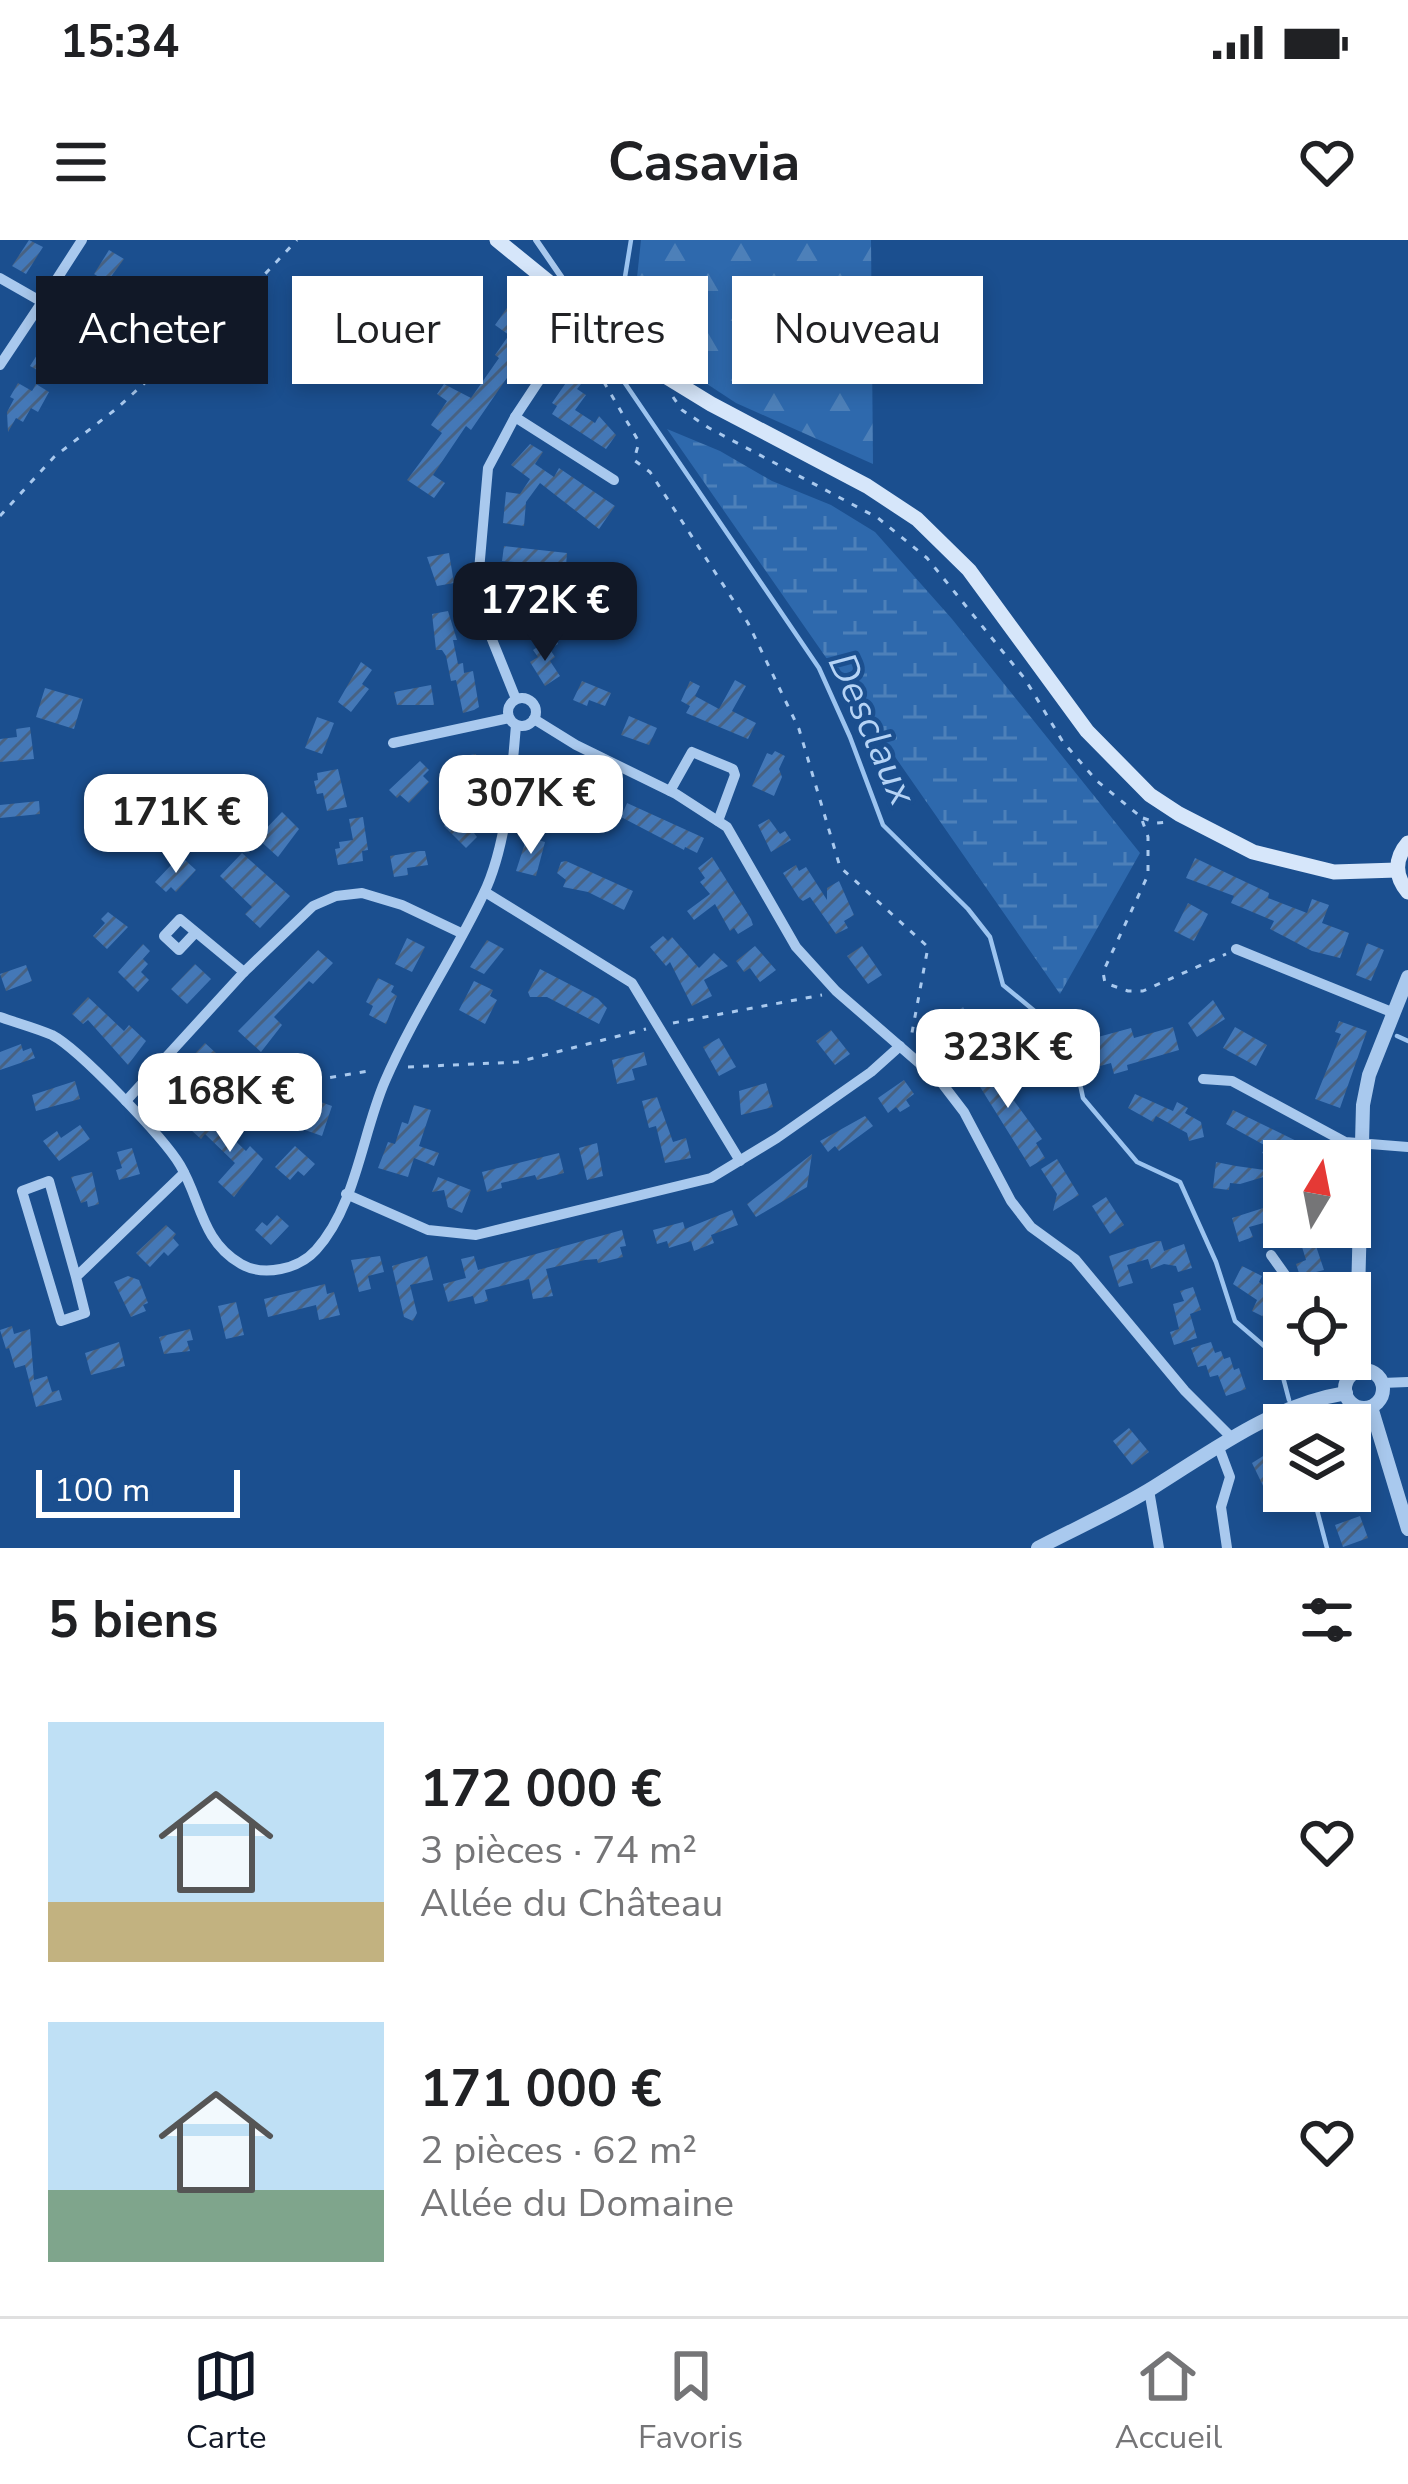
<!DOCTYPE html>
<html lang="fr">
<head>
<meta charset="utf-8">
<style>
  :root { --surface:#fff; --page:#f2f2f2; --text:#202124; --muted:#757577; --line:#e0e0e0; --accent:#111827 }
  body { margin:0; font-family:"Nunito Sans",sans-serif; background:var(--page); color:var(--text); height:100vh; display:flex; flex-direction:column; font-size:45px; white-space:nowrap }
  * { box-sizing:border-box; margin:0 }
  p { font-size:39px; color:var(--muted) }
  .icon { flex:none; width:66px; height:66px; fill:none; stroke:currentColor; stroke-width:2; stroke-linecap:round; stroke-linejoin:round }
  .map { position:relative; height:1308px; overflow:hidden }
  .details { display:flex; flex-direction:column; background:var(--surface); flex:1 }
  .details>* { flex:none }
  .hud { position:absolute; left:36px; top:36px; width:1338px; height:108px; display:flex; gap:24px }
  .needle { width:78px; rotate:10deg }
  .fabs { position:absolute; left:1263px; top:900px; display:grid; gap:24px }
  .fabs a { display:grid; place-items:center; width:108px; height:108px; border-radius:0px; background:var(--surface); box-shadow:0 6px 18px #0003; font-size:60px }
  .scale { position:absolute; left:36px; bottom:30px; width:204px; box-sizing:border-box; padding-left:12px; border:6px solid #fff; border-top:0; font-size:33px; line-height:42px; white-space:nowrap; color:#fff; -webkit-text-stroke:9px #1b4f8f; paint-order:stroke }
  .price { position:absolute; translate:-50% -102px; padding:0 27px; border-radius:24px; background:#fff; color:#222; font-size:39px; line-height:78px; filter:drop-shadow(0 3px 6px #0008) }
  .price::after { content:''; position:absolute; left:50%; top:72px; width:36px; height:27px; margin-left:-18px; background:inherit; clip-path:polygon(0 0,100% 0,50% 100%) }
  .price.active { background:var(--accent); color:#fff }
  ul { padding:0; list-style:none }
  li { display:flex; align-items:center; gap:36px; height:300px; padding:0 48px }
  li span { display:grid; place-items:center; flex:none; width:336px; height:240px; border-radius:0px; color:#555 }
  li>.icon { margin-inline-start:auto }
  span .icon { width:144px; height:144px; fill:#fffc; stroke-width:1 }
  li b { font-size:51px }
  h2 { display:flex; justify-content:space-between; align-items:center; height:144px; padding:0 48px; font-size:51px }
  .tag { padding:0 42px; border-radius:0px; background:var(--surface); box-shadow:0 6px 18px #0003; font-size:42px; line-height:108px }
  .tag.active { background:var(--accent); color:#fff }
  .status { display:flex; justify-content:space-between; align-items:center; height:84px; padding:0 60px; background:var(--surface); direction:ltr }
  .status svg { height:33px; fill:currentColor }
  header { display:flex; justify-content:space-between; align-items:center; height:156px; padding:0 48px; background:var(--surface); font-size:54px; font-weight:700 }
  .dock { display:flex; justify-content:space-around; align-items:center; height:168px; border-top:3px solid var(--line); background:var(--surface); font-size:33px; color:var(--muted) }
  .dock a { display:grid; justify-items:center; gap:6px }
  .dock .active { color:var(--accent) }
  .map>svg:first-child { display:block }
  .forest { fill:url(#forest-firs) }
  .wetland { fill:url(#wetland-marsh) }
  .lines { fill:none; stroke-linecap:round; stroke-linejoin:round }
  .stream { stroke:#9cc4f0; stroke-width:4.5 }
  .building { fill:url(#building-hatch) }
  .path { stroke:#a9c9ee; stroke-width:3; stroke-dasharray:6 9; stroke-linecap:butt }
  .service { stroke:#a9c9ee; stroke-width:6 }
  .minor { stroke:#a9c9ee; stroke-width:10 }
  .tertiary { stroke:#a9c9ee; stroke-width:14 }
  .secondary { stroke:#d6e6fa; stroke-width:15 }
  .labels { text-anchor:middle; dominant-baseline:central; stroke-width:9; stroke-linejoin:round; paint-order:stroke }
  .water-label { font-size:39px; font-style:italic; fill:#b5d3f5; stroke:#1b4f8f }
</style>
</head>
<body>
<div class="status"><b>15:34</b><svg viewBox="0 0 49 12"><path d="M0 12V9h3v3zM5 12V6h3v6zM10 12V3h3v9zM15 12V0h3v12zM26 1h20v11H26zM47 4h2v5h-2z"/></svg></div>
<header><svg class="icon" aria-label="menu" viewBox="0 0 24 24"><path d="M4 6h16M4 12h16M4 18h16"/></svg>Casavia<svg class="icon" aria-label="heart" viewBox="0 0 24 24"><path d="M12 20l-8-8c-3-5 5-10 8-4 3-6 11-1 8 4z"/></svg></header>
<div class="map">
<svg width="1408" height="1308" viewBox="0 0 1408 1308">
  <defs>
    <pattern id="forest-firs" width="22" height="20" patternUnits="userSpaceOnUse" patternTransform="scale(3)"><rect width="22" height="20" fill="#2e69ad"/><path d="M5 1l3.5 6h-7zM16 11l3.5 6h-7z" fill="#4d80b9"/></pattern>
    <pattern id="wetland-marsh" width="20" height="14" patternUnits="userSpaceOnUse" patternTransform="scale(3)"><rect width="20" height="14" fill="#2e69ad"/><path d="M1 5h8M5 5V1M11 12h8M15 12V8" fill="none" stroke="#4d80b9"/></pattern>
    <pattern id="building-hatch" width="6" height="6" patternUnits="userSpaceOnUse" patternTransform="scale(3)"><rect width="6" height="6" fill="#4478b7"/><path d="M-1 1l2-2M0 6l6-6M5 7l2-2" fill="none" stroke="#486282"/></pattern>
  </defs>
  <rect width="100%" height="100%" fill="#1b4f8f"/>
  <!-- forest -->
  <polygon class="forest" points="641,0 871,0 873,224 736,163 631,94"/>
  <!-- wetland -->
  <polygon class="wetland" points="667,189 720,211 772,241 831,265 875,292 952,379 1140,613 1060,754"/>
  <g class="lines">
    <!-- stream -->
    <g class="stream">
      <polyline points="617,86 631,0"/>
      <polyline points="617,104 616,130 819,428 850,497 883,585 968,669 990,697 1003,745 1071,801 1083,858 1137,922 1180,942 1216,1022 1235,1081 1278,1118 1289,1160"/>
      <polyline points="1397,796 1408,801"/>
      <polyline points="1293,1175 1295,1185"/>
      <polyline points="1312,1251 1327,1308"/>
    </g>
  </g>
  <!-- building -->
  <g class="building">
    <polygon points="29,0 43,7 26,34 12,26"/>
    <polygon points="109,10 124,19 107,42 94,34"/>
    <polygon points="77,52 96,64 90,74 81,69 59,101 65,104 46,135 30,126"/>
    <polygon points="516,55 547,80 471,190 466,186 433,235 445,243 434,258 407,240 442,193 431,185 447,161 437,154 444,144 471,158 499,118 495,115 509,95 495,85"/>
    <polygon points="570,137 581,144 577,149 586,155 575,170 595,183 599,176 616,195 606,209 552,174 557,166 552,163"/>
    <polygon points="18,143 32,151 36,144 49,152 38,172 31,168 23,182 16,178 8,192 7,172 14,159 10,157"/>
    <polygon points="530,204 543,212 535,224 554,237 559,228 615,266 599,289 540,243 526,262 524,286 503,283 506,252 520,254 530,239 511,225"/>
    <polygon points="504,306 567,313 566,326 502,321"/>
    <polygon points="449,313 454,343 437,346 427,317"/>
    <polygon points="533,352 540,376 548,374 558,404 550,409 530,380 522,382 515,357"/>
    <polygon points="448,371 457,400 453,400 458,424 463,423 464,433 473,431 479,467 474,470 463,473 456,440 451,441 446,416 442,410 436,410 432,374"/>
    <polygon points="545,402 555,417 550,421 560,436 545,446 530,422 538,417 533,410"/>
    <polygon points="361,422 372,430 362,444 369,449 351,472 338,462"/>
    <polygon points="735,440 746,446 732,471 756,483 748,499 686,473 690,466 681,461 690,441 700,446 695,456 719,469"/>
    <polygon points="582,441 611,453 605,466 589,460 587,466 573,460"/>
    <polygon points="431,445 434,465 397,465 394,452"/>
    <polygon points="45,448 83,459 74,489 36,477"/>
    <polygon points="629,476 657,488 649,505 621,495"/>
    <polygon points="317,477 334,483 322,514 305,508"/>
    <polygon points="30,487 34,519 0,522 0,499 17,497 16,489"/>
    <polygon points="775,511 785,516 779,529 782,537 774,556 752,546 767,513 772,515"/>
    <polygon points="476,514 485,549 469,551 464,516"/>
    <polygon points="420,521 429,530 423,536 429,542 409,563 400,555 397,558 389,550"/>
    <polygon points="541,521 558,522 558,554 537,553"/>
    <polygon points="338,529 347,567 327,571 323,553 317,554 314,541 318,540 317,533"/>
    <polygon points="589,545 600,550 588,584 574,578"/>
    <polygon points="39,561 40,574 0,578 0,565"/>
    <polygon points="627,563 704,598 697,613 685,607 684,610 621,577"/>
    <polygon points="282,572 299,589 278,617 257,598"/>
    <polygon points="458,572 477,597 466,608 444,586"/>
    <polygon points="363,577 368,610 362,611 363,621 338,625 335,609 340,608 339,602 353,600 349,579"/>
    <polygon points="769,579 780,594 785,591 791,600 771,612 758,585"/>
    <polygon points="527,597 545,602 536,636 516,631"/>
    <polygon points="420,611 425,611 428,625 407,628 408,635 394,637 390,616"/>
    <polygon points="242,613 290,656 260,688 245,674 252,667 220,636"/>
    <polygon points="712,617 751,679 753,685 738,694 734,688 730,691 715,664 694,680 687,671 710,654 700,642 705,638 698,628"/>
    <polygon points="1195,618 1269,653 1268,658 1307,673 1312,659 1329,665 1322,683 1349,693 1340,718 1312,711 1270,689 1274,681 1231,663 1234,656 1186,638"/>
    <polygon points="185,620 196,630 176,652 171,647 166,652 155,642 173,623 178,627"/>
    <polygon points="566,621 633,651 624,670 588,652 563,647 566,640 557,633 561,622"/>
    <polygon points="796,625 799,631 806,627 827,660 827,648 839,641 854,675 844,681 848,688 836,694 810,657 803,661 799,658 783,633"/>
    <polygon points="1188,663 1208,674 1194,701 1174,691"/>
    <polygon points="108,672 128,687 107,709 93,696 105,683 101,679"/>
    <polygon points="663,696 668,701 672,697 699,728 714,713 728,726 704,740 712,756 692,766 670,722 666,726 650,707"/>
    <polygon points="407,698 425,707 412,732 395,724"/>
    <polygon points="487,700 504,709 484,734 470,727"/>
    <polygon points="1367,703 1384,710 1371,741 1356,735"/>
    <polygon points="143,704 150,711 143,719 148,724 141,732 149,740 138,752 118,732"/>
    <polygon points="755,706 776,730 760,742 750,728 744,732 736,721"/>
    <polygon points="862,706 882,735 868,744 847,716"/>
    <polygon points="318,710 333,723 313,744 309,741 274,777 282,785 261,812 238,791"/>
    <polygon points="195,724 211,739 187,764 171,749"/>
    <polygon points="26,725 32,741 6,751 0,734"/>
    <polygon points="540,729 598,759 607,768 599,784 547,757 530,757 528,752"/>
    <polygon points="378,738 394,746 391,752 397,756 386,784 369,775 373,766 366,762"/>
    <polygon points="474,741 493,750 490,756 497,760 485,784 459,770"/>
    <polygon points="88,757 124,791 129,785 146,801 128,825 88,780 83,784 72,774"/>
    <polygon points="1213,760 1225,779 1197,797 1188,783"/>
    <polygon points="963,767 980,793 958,808 948,785 956,780 952,774"/>
    <polygon points="1339,781 1367,791 1340,868 1315,859 1341,794 1335,792"/>
    <polygon points="1173,787 1179,810 1127,825 1128,830 1114,834 1111,823 1100,826 1098,797 1131,788 1134,798"/>
    <polygon points="1235,787 1267,805 1256,826 1223,808"/>
    <polygon points="831,790 850,814 835,825 816,801"/>
    <polygon points="719,798 736,827 719,836 703,807"/>
    <polygon points="205,803 217,814 207,825 211,830 203,838 188,821"/>
    <polygon points="21,804 23,811 31,808 35,818 0,830 0,812"/>
    <polygon points="644,812 647,825 632,829 635,840 617,844 612,820"/>
    <polygon points="983,816 992,830 997,826 1003,836 998,839 1042,899 1036,903 1045,918 1030,927 967,826"/>
    <polygon points="904,840 914,854 906,860 910,866 900,872 896,867 888,873 878,858"/>
    <polygon points="75,841 80,859 36,871 32,855"/>
    <polygon points="766,843 773,867 741,875 739,851"/>
    <polygon points="1135,854 1173,871 1177,862 1188,868 1185,873 1201,882 1204,897 1189,901 1187,893 1156,876 1153,882 1128,868"/>
    <polygon points="657,857 673,902 686,898 691,918 665,923 656,886 649,888 642,861"/>
    <polygon points="315,860 332,866 322,896 305,890"/>
    <polygon points="414,865 431,870 419,906 439,913 434,926 414,918 408,937 378,928 388,902 395,904 402,882 408,884"/>
    <polygon points="1233,870 1315,910 1309,921 1277,921 1262,913 1266,906 1226,884"/>
    <polygon points="207,874 246,911 250,906 263,919 234,957 218,942 235,923 205,894 201,899 191,890"/>
    <polygon points="865,876 873,886 839,911 835,906 828,912 820,901"/>
    <polygon points="80,885 90,899 59,921 43,901 57,891 61,898"/>
    <polygon points="597,903 603,936 587,940 579,908"/>
    <polygon points="295,906 315,924 304,936 298,931 290,940 275,927"/>
    <polygon points="132,908 140,934 119,940 116,930 122,928 117,912"/>
    <polygon points="559,913 564,933 537,940 535,935 501,943 502,948 487,952 482,932"/>
    <polygon points="812,914 807,947 756,977 747,964"/>
    <polygon points="1057,919 1079,955 1053,971 1057,954 1041,929"/>
    <polygon points="1216,922 1236,926 1280,932 1240,944 1230,943 1229,950 1213,948"/>
    <polygon points="92,932 99,964 88,967 87,961 81,963 71,937"/>
    <polygon points="438,937 471,950 462,973 448,967 444,950 432,952"/>
    <polygon points="1106,957 1124,985 1110,994 1092,966"/>
    <polygon points="1279,963 1284,987 1273,991 1270,981 1260,984 1249,987 1253,997 1239,1002 1232,978"/>
    <polygon points="732,970 738,985 711,995 714,1003 694,1011 691,1001 669,1008 667,1001 657,1004 653,990 683,982 685,989"/>
    <polygon points="277,975 289,986 271,1005 255,990 262,982 267,986"/>
    <polygon points="166,985 176,994 173,998 179,1005 168,1016 164,1012 150,1027 136,1013"/>
    <polygon points="1296,987 1333,987 1337,999 1316,1006 1324,1030 1300,1036 1296,1024 1306,1020"/>
    <polygon points="622,990 626,1006 620,1007 623,1017 598,1023 597,1019 585,1020 546,1029 553,1056 533,1059 529,1039 485,1050 488,1061 475,1064 473,1056 448,1062 443,1044 466,1038 461,1019 474,1016 478,1030"/>
    <polygon points="1157,1001 1161,1001 1164,1011 1184,1004 1192,1028 1178,1032 1176,1026 1164,1024 1151,1029 1148,1019 1127,1025 1133,1043 1119,1047 1109,1016"/>
    <polygon points="380,1016 384,1032 368,1036 371,1049 359,1052 351,1020"/>
    <polygon points="427,1016 433,1040 410,1045 417,1073 413,1081 404,1077 392,1026"/>
    <polygon points="1242,1026 1262,1036 1259,1042 1280,1057 1275,1067 1284,1072 1284,1087 1252,1071 1257,1060 1233,1044"/>
    <polygon points="128,1036 139,1040 148,1063 143,1065 146,1071 131,1077 114,1042"/>
    <polygon points="325,1044 327,1054 334,1052 340,1075 319,1080 316,1065 268,1077 264,1059"/>
    <polygon points="1193,1047 1201,1070 1190,1074 1197,1098 1174,1105 1170,1092 1179,1089 1173,1064 1184,1061 1180,1051"/>
    <polygon points="236,1062 244,1095 226,1099 218,1066"/>
    <polygon points="12,1086 14,1094 30,1089 34,1140 47,1136 52,1152 59,1150 62,1160 36,1167 25,1125 15,1128 9,1108 6,1109 0,1090"/>
    <polygon points="190,1089 193,1100 187,1101 190,1111 164,1114 159,1097"/>
    <polygon points="119,1102 125,1126 91,1135 85,1113"/>
    <polygon points="1211,1102 1215,1113 1221,1111 1224,1119 1230,1117 1234,1130 1239,1128 1246,1149 1226,1156 1218,1135 1210,1137 1206,1125 1198,1127 1191,1108"/>
    <polygon points="1129,1188 1149,1212 1132,1225 1113,1201"/>
    <polygon points="1284,1203 1284,1243 1267,1254 1252,1223"/>
    <polygon points="1360,1276 1368,1298 1343,1307 1335,1285"/>
  </g>
  <g class="lines">
    <!-- path -->
    <g class="path">
      <polyline points="581,103 639,202 634,220 650,232 748,383 799,489 840,627 928,707 911,798"/>
      <polyline points="673,157 682,170 709,188 878,278 927,318 1025,439 1063,502 1097,541 1141,577 1148,597 1148,635 1103,732 1105,743 1128,751 1143,751 1226,714"/>
      <polyline points="0,276 54,217 116,169 265,34 297,0"/>
      <polyline points="1143,578 1157,583 1168,582"/>
      <polyline points="673,783 822,755"/>
      <polyline points="408,827 518,822 646,789"/>
      <polyline points="163,834 191,861 374,830"/>
    </g>
    <!-- service -->
    <polyline class="service" points="536,0 573,54"/>
    <!-- minor -->
    <g class="minor">
      <polyline points="0,38 42,62 82,0"/>
      <polyline points="0,125 42,62"/>
      <polyline points="515,177 614,240"/>
      <circle cx="522" cy="472" r="14"/>
      <polyline points="516,459 491,397 478,342 488,228 515,177 585,71"/>
      <polyline points="534,479 576,505 676,554 727,587 796,707 836,751 941,842 964,872 1011,961 1031,987 1075,1019 1185,1151 1231,1197"/>
      <polyline points="393,503 509,478"/>
      <polyline points="670,551 692,512 733,529 735,535 718,581"/>
      <polyline points="485,652 632,743 740,921"/>
      <polyline points="195,693 179,710 164,696 180,679 244,732"/>
      <polyline points="1236,709 1394,773"/>
      <path d="M0 777C17 783 36 788 52 795 79 809 164 898 180 925 201 960 201 1001 241 1024 264 1037 299 1029 316 1010 356 966 362 894 385 841 413 776 453 718 483 655 506 609 512 536 516 485"/>
      <polyline points="1203,839 1232,841 1345,902 1408,907"/>
      <polyline points="126,861 244,732 313,666 336,656 362,653 402,665 461,693"/>
      <polyline points="346,954 428,990 476,995 711,938 777,898 871,832 900,806"/>
      <polyline points="1271,1015 1291,1043 1319,1053"/>
      <polyline points="76,1037 85,1073 61,1081 22,951 49,941 76,1037 184,933"/>
      <polyline points="1382,1143 1408,1142"/>
      <polyline points="1218,1205 1230,1237 1221,1267 1227,1308"/>
      <polyline points="1149,1250 1159,1308"/>
    </g>
    <!-- tertiary -->
    <g class="tertiary">
      <circle cx="1364" cy="1149" r="19"/>
      <polyline points="1363,1131 1358,1054 1363,865 1369,835 1408,737"/>
      <polyline points="1371,1167 1408,1289"/>
      <path d="M1038 1308C1076 1288 1117 1270 1154 1247 1215 1209 1273 1165 1346 1153"/>
    </g>
    <!-- secondary -->
    <g class="secondary">
      <polyline points="497,0 662,134 711,164 867,246 917,279 969,330 1087,491 1150,555 1179,574 1253,612 1334,632 1397,630"/>
      <path d="M1408 603C1394 619 1395 637 1408 652"/>
    </g>
  </g>
  <g class="labels">
    <!-- water labels -->
    <g class="water-label">
      <text transform="translate(872 489) rotate(66)">Desclaux</text>
    </g>
  </g>
</svg>
<div class="fabs">
<a><svg class="needle" viewBox="-14 -14 28 28"><path d="M0-13l5 13h-10z" fill="#e53935"/><path d="M0 13l5-13h-10z" fill="#757577"/></svg></a>
<a><svg class="icon" aria-label="locate" viewBox="0 0 24 24"><circle cx="12" cy="12" r="6"/><path d="M12 2v4M12 18v4M2 12h4M18 12h4"/></svg></a>
<a><svg class="icon" aria-label="layers" viewBox="0 0 24 24"><path d="M12 4l9 5-9 5-9-5zM3 14l9 5 9-5"/></svg></a>
</div>
<div class="scale">100 m</div>
<b class="price active" style="left:545px;top:424px">172K €</b>
<b class="price" style="left:531px;top:617px">307K €</b>
<b class="price" style="left:176px;top:636px">171K €</b>
<b class="price" style="left:1008px;top:871px">323K €</b>
<b class="price" style="left:230px;top:915px">168K €</b>
<div class="hud">
<a class="tag active">Acheter</a>
<a class="tag">Louer</a>
<a class="tag">Filtres</a>
<a class="tag">Nouveau</a>
</div>
</div>
<section class="details">
<h2>5 biens<svg class="icon" aria-label="filters" viewBox="0 0 24 24"><path d="M4 7h16M4 17h16"/><circle cx="9" cy="7" r="2"/><circle cx="15" cy="17" r="2"/></svg></h2>
<ul>
<li><span style="background:linear-gradient(#bfe0f5 75%,#c2b280 0)"><svg class="icon" aria-label="home" viewBox="0 0 24 24"><path d="M3 11l9-7 9 7M6 9v11h12V9"/></svg></span><div><b>172 000 €</b><p>3 pièces · 74 m²</p><p>Allée du Château</p></div><svg class="icon" aria-label="heart" viewBox="0 0 24 24"><path d="M12 20l-8-8c-3-5 5-10 8-4 3-6 11-1 8 4z"/></svg></li>
<li><span style="background:linear-gradient(#bfe0f5 70%,#7fa58c 0)"><svg class="icon" aria-label="home" viewBox="0 0 24 24"><path d="M3 11l9-7 9 7M6 9v11h12V9"/></svg></span><div><b>171 000 €</b><p>2 pièces · 62 m²</p><p>Allée du Domaine</p></div><svg class="icon" aria-label="heart" viewBox="0 0 24 24"><path d="M12 20l-8-8c-3-5 5-10 8-4 3-6 11-1 8 4z"/></svg></li>
</ul>
</section>
<nav class="dock">
<a class="active"><svg class="icon" aria-label="map" viewBox="0 0 24 24"><path d="M3 6l6-2 6 2 6-2v14l-6 2-6-2-6 2zM9 4v14M15 6v14"/></svg>Carte</a>
<a><svg class="icon" aria-label="saved" viewBox="0 0 24 24"><path d="M7 4h10v16l-5-4-5 4z"/></svg>Favoris</a>
<a><svg class="icon" aria-label="home" viewBox="0 0 24 24"><path d="M3 11l9-7 9 7M6 9v11h12V9"/></svg>Accueil</a>
</nav>
</body>
</html>
